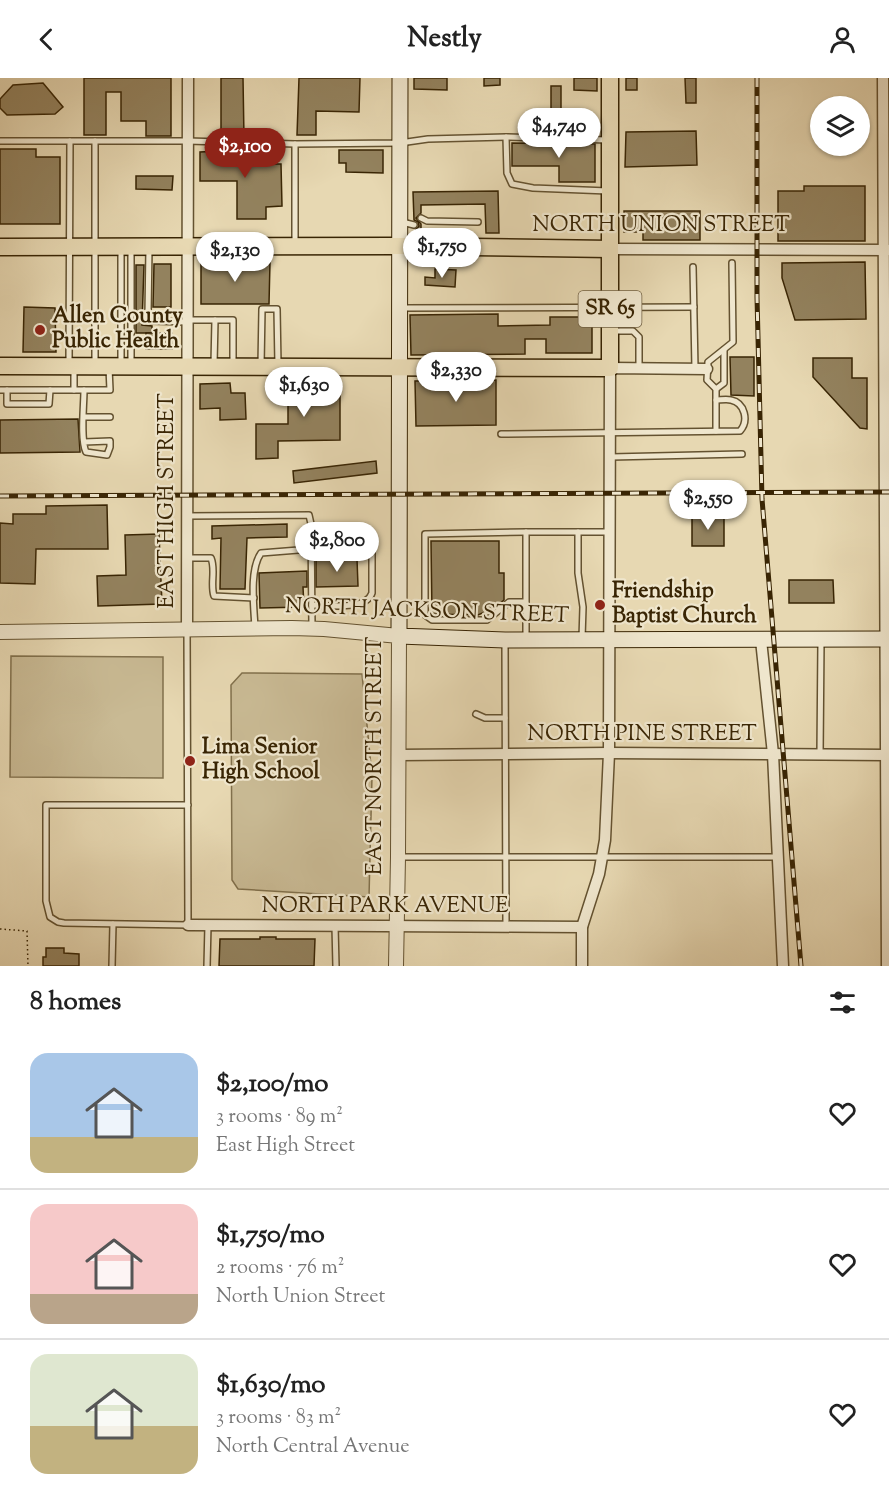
<!DOCTYPE html>
<html lang="en">
<head>
<meta charset="utf-8">
<style>
  :root { --surface:#fff; --page:#f2f2f2; --text:#222; --muted:#767676; --line:#e0e0e0; --accent:#8f2418 }
  body { margin:0; font-family:"Sorts Mill Goudy",serif; background:var(--page); color:var(--text); height:100vh; display:flex; flex-direction:column; font-size:22px; white-space:nowrap }
  * { box-sizing:border-box; margin:0 }
  p { font-size:20px; color:var(--muted) }
  .icon { flex:none; width:33px; height:33px; fill:none; stroke:currentColor; stroke-width:2; stroke-linecap:round; stroke-linejoin:round }
  .map { position:relative; height:888px; overflow:hidden }
  .panel { display:flex; flex-direction:column; background:var(--surface); flex:1 }
  .panel>* { flex:none }
  .tools { position:absolute; left:810px; top:18px; display:grid; gap:12px }
  .tools a { display:grid; place-items:center; width:60px; height:60px; border-radius:50%; background:var(--surface); box-shadow:0 2px 4px #0004; font-size:30px }
  .price { position:absolute; translate:-50% -51px; padding:0 14px; border-radius:21px; background:#fff; color:#222; font-size:20px; line-height:39px; filter:drop-shadow(0 2px 3px #0008) }
  .price::after { content:''; position:absolute; left:50%; top:36px; width:18px; height:14px; margin-left:-9px; background:inherit; clip-path:polygon(0 0,100% 0,50% 100%) }
  .price.selected { background:var(--accent); color:#fff }
  ul { padding:0; list-style:none }
  li { display:flex; align-items:center; gap:18px; height:150px; padding:0 30px }
  li+li { border-top:2px solid var(--line) }
  li span { display:grid; place-items:center; flex:none; width:168px; height:120px; border-radius:18px; color:#555 }
  li>.icon { margin-inline-start:auto }
  span .icon { width:72px; height:72px; fill:#fffc; stroke-width:1 }
  li b { font-size:26px }
  h2 { display:flex; justify-content:space-between; align-items:center; height:72px; padding:0 30px; font-size:26px }
  header { display:flex; justify-content:space-between; align-items:center; height:78px; padding:0 30px; background:var(--surface); font-size:27px; font-weight:800 }
  .map>svg:first-child { display:block }
  .green { fill:#c9ba94; stroke:#81704c; stroke-width:1.5 }
  .building { fill:#93825e; stroke:#392504; stroke-width:1.5 }
  .lines { fill:none; stroke-linecap:round; stroke-linejoin:round }
  .service-casing { stroke:#645230; stroke-width:8 }
  .minor-casing { stroke:#645230; stroke-width:13 }
  .tertiary-casing { stroke:#645230; stroke-width:16 }
  .secondary-casing { stroke:#392504; stroke-width:17 }
  .primary-casing { stroke:#392504; stroke-width:19 }
  .path { stroke:#392504; stroke-width:1.5; stroke-dasharray:1.5 3; stroke-linecap:butt }
  .service { stroke:#efe6cd; stroke-width:5 }
  .minor { stroke:#efe6cd; stroke-width:10 }
  .tertiary { stroke:#efe6cd; stroke-width:14 }
  .secondary { stroke:#efe6cd; stroke-width:15 }
  .primary { stroke:#e7d8b2; stroke-width:16 }
  .rail-casing { stroke:#392504; stroke-width:5 }
  .rail { stroke:#efe6cd; stroke-width:3; stroke-dasharray:9; stroke-linecap:butt }
  .poi-dot { fill:#8f2418; stroke:#efe6cd; stroke-width:2 }
  .labels { text-anchor:middle; dominant-baseline:central; stroke-width:4.5; stroke-linejoin:round; paint-order:stroke }
  .shield { fill:#efe6cd; stroke:#705f40; stroke-width:1.5 }
  .shield-label { font-size:21px; font-weight:bold; fill:#392504 }
  .street-label { font-size:22px; fill:#392504; stroke:#efe6cd }
  .poi-label { font-size:22px; font-weight:bold; fill:#392504; stroke:#efe6cd; text-anchor:start }
</style>
</head>
<body>
<header><svg class="icon" aria-label="back" viewBox="0 0 24 24"><path d="M15 5l-7 7 7 7"/></svg>Nestly<svg class="icon" aria-label="person" viewBox="0 0 24 24"><circle cx="12" cy="8" r="4"/><path d="M4 21q1-7 8-7t8 7"/></svg></header>
<div class="map">
<svg width="889" height="888" viewBox="0 0 889 888">
  <rect width="100%" height="100%" fill="#e7d8b2"/>
  <filter id="stains"><feTurbulence type="fractalNoise" baseFrequency=".00333" numOctaves="4"/><feColorMatrix values="0 0 0 0 .2 0 0 0 0 .09 0 0 0 0 .02 0 0 0 .5 -.17"/></filter>
  <radialGradient id="worn" r=".72"><stop offset=".6" stop-color="#630" stop-opacity="0"/><stop offset="1" stop-color="#630" stop-opacity=".3"/></radialGradient>
  <!-- green -->
  <g class="green">
    <polygon points="11,578 163,579 163,700 10,699"/>
    <polygon points="242,595 362,596 372,698 369,819 238,811 232,802 231,607"/>
  </g>
  <!-- building -->
  <g class="building">
    <polygon points="84,0 171,0 171,58 146,58 146,43 121,43 121,14 106,14 106,57 84,57"/>
    <polygon points="221,0 243,0 244,60 221,59"/>
    <polygon points="299,0 360,0 359,34 316,33 316,57 297,57"/>
    <polygon points="414,0 447,0 447,12 414,11"/>
    <polygon points="484,0 500,0 500,7 484,8"/>
    <polygon points="574,0 597,0 597,13 574,12"/>
    <rect x="626" y="0" width="11" height="12"/>
    <polygon points="685,0 696,0 696,25 686,25"/>
    <polygon points="43,5 63,29 55,36 7,37 0,30 0,21 13,7"/>
    <polygon points="551,8 561,8 561,56 551,55"/>
    <polygon points="696,53 697,87 625,89 626,54"/>
    <polygon points="512,65 595,66 595,104 559,104 559,88 512,88"/>
    <polygon points="221,69 244,69 244,73 265,73 265,86 281,86 282,128 266,129 266,141 237,141 237,103 200,103 200,74 221,73"/>
    <polygon points="0,71 36,71 36,79 60,79 60,146 0,146"/>
    <polygon points="339,72 383,72 383,95 346,94 346,85 339,85"/>
    <polygon points="136,98 173,98 172,112 136,111"/>
    <polygon points="804,108 865,108 865,163 778,163 778,113 804,113"/>
    <polygon points="498,113 499,155 486,155 485,126 421,127 421,135 416,140 421,146 421,154 414,154 419,148 418,144 414,142 413,114"/>
    <polygon points="624,133 700,133 700,162 643,162 643,154 624,154"/>
    <polygon points="201,183 270,184 269,226 201,226"/>
    <polygon points="865,184 866,241 795,242 782,200 782,185"/>
    <polygon points="154,186 171,186 171,229 153,229"/>
    <polygon points="136,187 144,187 142,247 152,248 152,255 136,255"/>
    <polygon points="435,191 456,192 455,209 425,207 425,199 435,200"/>
    <polygon points="24,229 55,230 56,274 23,274"/>
    <polygon points="498,236 498,248 550,247 550,239 592,239 592,275 546,275 546,261 525,261 525,276 411,277 410,237"/>
    <rect x="146" y="255" width="26" height="16"/>
    <polygon points="730,279 754,279 754,318 731,317"/>
    <polygon points="813,280 852,280 852,300 867,300 867,351 860,350 813,299"/>
    <polygon points="496,302 496,347 416,348 415,303"/>
    <polygon points="288,304 340,304 340,362 278,363 278,380 256,381 256,346 288,346"/>
    <polygon points="230,305 231,315 245,315 246,341 220,342 220,330 200,331 200,306"/>
    <polygon points="78,341 80,374 0,375 0,342"/>
    <polygon points="376,383 377,395 294,405 293,393"/>
    <polygon points="107,427 108,471 36,471 35,506 0,505 0,445 13,446 13,436 46,436 46,428"/>
    <rect x="692" y="438" width="32" height="30"/>
    <polygon points="287,446 287,459 247,460 245,511 220,511 221,460 212,461 212,448"/>
    <polygon points="159,456 162,526 98,528 97,498 126,497 125,457"/>
    <polygon points="431,463 499,463 499,495 504,495 504,522 494,530 478,537 432,536"/>
    <polygon points="357,481 358,508 316,509 316,482"/>
    <polygon points="307,493 307,509 303,509 304,529 260,530 259,495"/>
    <polygon points="789,502 833,502 834,525 789,525"/>
    <polygon points="260,859 276,859 276,861 315,861 314,888 219,888 220,861 260,861"/>
    <polygon points="46,870 64,870 64,875 79,876 79,888 43,888 43,879 46,879"/>
  </g>
  <g class="lines">
    <!-- service casing -->
    <g class="service-casing">
      <g id="service">
        <polyline points="506,59 507,95 512,106 533,110 608,113"/>
        <polyline points="0,63 188,63 295,66 400,65 428,61 506,59 608,62"/>
        <polyline points="95,63 95,287"/>
        <polyline points="421,140 427,143 478,144"/>
        <polyline points="402,144 414,147"/>
        <polyline points="295,166 295,66"/>
        <polyline points="131,170 131,287"/>
        <polyline points="149,170 148,236 151,243 187,244"/>
        <polyline points="693,189 695,291"/>
        <polyline points="401,230 694,229"/>
        <polyline points="188,242 233,242 233,287"/>
        <polyline points="612,253 633,253 639,259 639,290"/>
        <polyline points="121,285 121,172"/>
        <polyline points="69,286 70,63"/>
        <polyline points="214,286 215,242"/>
        <polyline points="261,287 262,231 277,231 278,287"/>
        <polyline points="74,290 74,312 110,312 109,290"/>
        <polyline points="716,311 724,305 724,272"/>
        <polyline points="0,312 74,312"/>
        <polyline points="7,312 7,326 49,326 50,312"/>
        <polyline points="84,339 110,339"/>
        <polyline points="716,353 716,311 707,302 708,284 733,264 732,185"/>
        <path d="M501 356 740 353C749 343 745 325 731 322 727 321 720 322 716 322"/>
        <path d="M84 364 110 363V369L107 377 86 374C80 361 84 328 84 312"/>
        <polyline points="611,379 742,376"/>
        <polyline points="187,438 309,437 311,446 312,550"/>
        <polyline points="578,454 578,495 583,529 582,560"/>
        <path d="M311 465 370 466 372 474V515C366 533 328 527 312 527"/>
        <path d="M187 480H211C216 492 210 506 214 518L254 520"/>
        <polyline points="525,524 509,524 487,542 432,542 425,537 425,456 526,454"/>
        <path d="M255 550C254 529 249 492 261 475L311 471"/>
        <path d="M187 552C187 650 188 748 188 847L64 845 58 844 50 839 46 823V727H188"/>
        <polyline points="526,560 526,454 609,454"/>
        <polyline points="505,565 506,848"/>
        <polyline points="476,636 485,640 505,640"/>
        <polyline points="820,676 821,563"/>
        <polyline points="399,779 778,779"/>
        <polyline points="335,848 336,888"/>
        <polyline points="112,888 113,846"/>
        <polyline points="207,888 208,847"/>
      </g>
    </g>
    <!-- minor casing -->
    <g class="minor-casing">
      <g id="minor">
        <polyline points="883,0 887,888"/>
        <polyline points="610,171 889,172"/>
        <polyline points="187,551 188,0"/>
        <polyline points="761,562 773,676 783,888"/>
        <polyline points="399,677 609,675 886,677"/>
        <polyline points="188,847 582,849"/>
        <polyline points="582,888 582,849 599,796 605,762 609,675 610,290 707,291"/>
      </g>
    </g>
    <!-- tertiary casing -->
    <g class="tertiary-casing">
      <polyline id="tertiary" points="0,554 292,550 324,551 399,558 398,779 396,888"/>
    </g>
    <!-- secondary casing -->
    <g class="secondary-casing">
      <polyline id="secondary" points="400,0 399,558 505,562 889,561"/>
    </g>
    <!-- primary casing -->
    <g class="primary-casing">
      <g id="primary">
        <polyline points="0,169 400,168 610,171"/>
        <polyline points="0,288 610,290 610,0"/>
      </g>
    </g>
    <!-- path -->
    <polyline class="path" points="0,851 27,853 28,888"/>
    <!-- service -->
    <use href="#service" class="service"/>
    <!-- minor -->
    <use href="#minor" class="minor"/>
    <!-- tertiary -->
    <use href="#tertiary" class="tertiary"/>
    <!-- secondary -->
    <use href="#secondary" class="secondary"/>
    <!-- primary -->
    <use href="#primary" class="primary"/>
    <!-- rail casing -->
    <g class="rail-casing">
      <g id="rail">
        <polyline points="757,0 757,219 762,421 801,888"/>
        <polyline points="0,418 889,414"/>
      </g>
    </g>
    <!-- rail -->
    <use href="#rail" class="rail"/>
  </g>
  <!-- markers -->
  <g class="poi-dot">
    <circle cx="40" cy="252" r="6"/>
    <circle cx="600" cy="527" r="6"/>
    <circle cx="190" cy="683" r="6"/>
  </g>
  <g class="labels">
    <!-- shield labels -->
    <rect class="shield" x="578.5" y="213" width="63" height="36" rx="4.5"/>
    <g class="shield-label">
      <text x="610" y="231">SR 65</text>
    </g>
    <!-- street labels -->
    <g class="street-label">
      <text x="661" y="148">NORTH UNION STREET</text>
      <text transform="translate(168 423) rotate(-90)">EAST HIGH STREET</text>
      <text transform="translate(427 534) rotate(2)">NORTH JACKSON STREET</text>
      <text x="642" y="657">NORTH PINE STREET</text>
      <text transform="translate(376 678) rotate(-90)">EAST NORTH STREET</text>
      <text x="385" y="829">NORTH PARK AVENUE</text>
    </g>
    <!-- poi labels -->
    <g class="poi-label">
      <text x="52" y="239">Allen County<tspan x="52" dy="25">Public Health</tspan></text>
      <text x="612" y="514">Friendship<tspan x="612" dy="25">Baptist Church</tspan></text>
      <text x="202" y="670">Lima Senior<tspan x="202" dy="25">High School</tspan></text>
    </g>
  </g>
  <rect width="100%" height="100%" filter="url(#stains)"/>
  <rect width="100%" height="100%" fill="url(#worn)"/>
</svg>
<div class="tools">
<a><svg class="icon" aria-label="layers" viewBox="0 0 24 24"><path d="M12 4l9 5-9 5-9-5zM3 14l9 5 9-5"/></svg></a>
</div>
<b class="price" style="left:559px;top:81px">$4,740</b>
<b class="price selected" style="left:245px;top:101px">$2,100</b>
<b class="price" style="left:442px;top:201px">$1,750</b>
<b class="price" style="left:235px;top:205px">$2,130</b>
<b class="price" style="left:456px;top:325px">$2,330</b>
<b class="price" style="left:304px;top:340px">$1,630</b>
<b class="price" style="left:708px;top:453px">$2,550</b>
<b class="price" style="left:337px;top:495px">$2,800</b>
</div>
<section class="panel">
<h2>8 homes<svg class="icon" aria-label="filters" viewBox="0 0 24 24"><path d="M4 7h16M4 17h16"/><circle cx="9" cy="7" r="2"/><circle cx="15" cy="17" r="2"/></svg></h2>
<ul>
<li><span style="background:linear-gradient(#a9c7e8 70%,#c2b280 0)"><svg class="icon" aria-label="home" viewBox="0 0 24 24"><path d="M3 11l9-7 9 7M6 9v11h12V9"/></svg></span><div><b>$2,100/mo</b><p>3 rooms · 89 m²</p><p>East High Street</p></div><svg class="icon" aria-label="heart" viewBox="0 0 24 24"><path d="M12 20l-8-8c-3-5 5-10 8-4 3-6 11-1 8 4z"/></svg></li>
<li><span style="background:linear-gradient(#f6c9c9 75%,#b9a48a 0)"><svg class="icon" aria-label="home" viewBox="0 0 24 24"><path d="M3 11l9-7 9 7M6 9v11h12V9"/></svg></span><div><b>$1,750/mo</b><p>2 rooms · 76 m²</p><p>North Union Street</p></div><svg class="icon" aria-label="heart" viewBox="0 0 24 24"><path d="M12 20l-8-8c-3-5 5-10 8-4 3-6 11-1 8 4z"/></svg></li>
<li><span style="background:linear-gradient(#dfe7d0 60%,#c2b280 0)"><svg class="icon" aria-label="home" viewBox="0 0 24 24"><path d="M3 11l9-7 9 7M6 9v11h12V9"/></svg></span><div><b>$1,630/mo</b><p>3 rooms · 83 m²</p><p>North Central Avenue</p></div><svg class="icon" aria-label="heart" viewBox="0 0 24 24"><path d="M12 20l-8-8c-3-5 5-10 8-4 3-6 11-1 8 4z"/></svg></li>
</ul>
</section>
</body>
</html>
